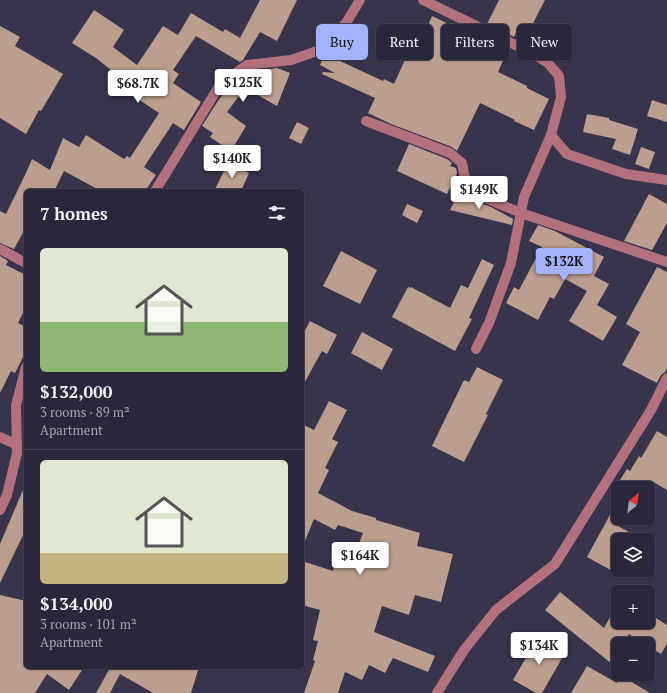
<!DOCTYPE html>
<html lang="en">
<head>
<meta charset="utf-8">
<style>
  :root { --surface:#292739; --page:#353344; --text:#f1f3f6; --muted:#a5a5ae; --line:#454453; --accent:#a2b2fd }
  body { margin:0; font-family:"PT Serif",serif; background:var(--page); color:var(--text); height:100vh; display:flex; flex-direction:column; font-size:15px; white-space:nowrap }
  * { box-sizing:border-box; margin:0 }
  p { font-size:13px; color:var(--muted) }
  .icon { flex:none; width:22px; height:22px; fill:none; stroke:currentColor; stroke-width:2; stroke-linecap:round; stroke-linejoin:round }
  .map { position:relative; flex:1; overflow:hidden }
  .details { position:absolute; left:24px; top:189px; width:280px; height:480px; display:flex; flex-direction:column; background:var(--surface); border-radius:6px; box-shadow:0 1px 3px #0004,0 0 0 1px var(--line) }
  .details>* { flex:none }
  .top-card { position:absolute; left:316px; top:24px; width:291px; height:36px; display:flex; gap:8px }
  .needle { width:26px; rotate:29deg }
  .tools { position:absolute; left:611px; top:481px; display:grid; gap:8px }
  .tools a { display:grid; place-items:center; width:44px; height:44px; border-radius:6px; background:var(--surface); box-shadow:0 1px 3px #0004,0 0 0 1px var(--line); font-size:20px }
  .price { position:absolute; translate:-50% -34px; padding:0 9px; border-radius:4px; background:#fff; color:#222; font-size:13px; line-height:26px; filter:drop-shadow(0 1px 2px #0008) }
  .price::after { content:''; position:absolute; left:50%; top:24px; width:12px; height:9px; margin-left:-6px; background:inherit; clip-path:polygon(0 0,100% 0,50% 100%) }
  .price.active { background:var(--accent); color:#111 }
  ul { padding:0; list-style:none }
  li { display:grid; align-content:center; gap:8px; height:212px; padding:0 16px }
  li+li { border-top:1px solid var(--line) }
  li span { display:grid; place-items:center; height:124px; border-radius:6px; color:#555 }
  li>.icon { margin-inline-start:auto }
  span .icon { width:72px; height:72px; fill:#fffc; stroke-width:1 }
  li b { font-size:17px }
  h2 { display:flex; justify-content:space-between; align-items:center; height:48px; padding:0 16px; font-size:17px }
  .tag { padding:0 14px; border-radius:6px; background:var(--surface); box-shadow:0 1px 3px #0004,0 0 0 1px var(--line); font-size:14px; line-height:36px }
  .tag.active { background:var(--accent); color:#111 }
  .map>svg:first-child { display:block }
  .building { fill:#bb9e8e }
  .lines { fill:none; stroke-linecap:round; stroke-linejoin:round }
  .minor { stroke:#b2717c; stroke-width:10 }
</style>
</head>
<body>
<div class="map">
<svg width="667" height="693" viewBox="0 0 667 693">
  <rect width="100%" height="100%" fill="#37344c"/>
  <!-- building -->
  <g class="building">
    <polygon points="260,0 297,0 277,41 260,32 243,60 240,62 196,36 173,70 179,74 173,83 201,102 184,130 173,123 144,167 156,175 145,191 101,191 64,171 54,191 26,191 26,227 14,249 0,243 0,211 6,214 26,173 32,159 50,170 63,138 79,147 86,135 124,159 127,156 130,158 159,113 126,91 130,85 96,58 72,43 94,10 124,30 113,47 137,65 163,26 178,35 191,13 223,32 225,29 240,38"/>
    <polygon points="499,0 545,0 526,37 516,32 514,37 487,24"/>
    <polygon points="432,16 480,39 481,36 508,49 498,72 527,86 527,88 549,99 534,130 514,121 515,120 480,103 457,151 452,147 391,124 368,113 375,98 322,74 323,72 335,73 320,65 325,54 383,81 384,79 394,84 413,42 419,45"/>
    <polygon points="0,26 20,37 15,46 63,74 41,111 39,110 26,134 0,118"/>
    <polygon points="277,68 290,73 277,106 245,88 227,112 246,126 231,151 210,137 213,133 202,126 216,104 230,84 248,72"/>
    <polygon points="652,100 667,105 667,122 647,116"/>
    <polygon points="587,114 609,118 609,120 638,129 630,155 612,149 616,139 583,132"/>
    <polygon points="297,122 309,128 301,144 289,138"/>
    <polygon points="409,144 447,159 452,163 450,166 456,168 457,173 447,194 397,171"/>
    <polygon points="641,147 655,152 649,169 635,164"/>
    <polygon points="228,163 249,173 241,191 214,191"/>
    <polygon points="460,191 475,201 491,207 513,219 512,225 450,210"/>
    <polygon points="649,194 667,204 667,223 652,250 624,241"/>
    <polygon points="407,204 423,211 417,223 402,215"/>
    <polygon points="538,225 555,231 604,257 594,276 609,284 597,305 617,317 603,341 569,321 587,291 565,279 554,299 550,297 538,320 506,303 514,287 519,290 542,247 529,241"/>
    <polygon points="341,251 377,270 360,304 323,286"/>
    <polygon points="0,256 8,261 6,265 26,275 26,307 18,323 26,327 26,351 15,373 11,371 0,393"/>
    <polygon points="482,259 494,265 469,318 472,319 455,351 392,317 408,287 410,288 411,287 450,308 461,285 468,288"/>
    <polygon points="657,267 667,272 667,368 665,372 661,375 657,383 622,365 640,332 626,324"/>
    <polygon points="310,321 337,335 327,354 322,351 302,387 302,336"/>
    <polygon points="362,332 393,349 382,370 351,353"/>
    <polygon points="477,367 503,380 486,414 488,415 464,462 432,446 464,380 469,382"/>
    <polygon points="329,401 347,410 332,439 338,442 325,468 329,470 318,493 352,511 376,518 376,520 420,533 417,546 453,554 441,602 415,595 409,615 382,606 374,632 435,656 428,672 393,658 385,673 369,665 362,680 345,672 338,693 304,693 315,661 313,660 318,641 313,640 320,610 302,605 302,561 333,571 336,562 350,566 363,533 338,525 335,530 314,519 302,548 302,424 314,430"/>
    <polygon points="657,431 667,437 667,490 655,483 652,488 615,488 627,469 630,471 639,456 641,458"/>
    <polygon points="26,483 26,529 0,583 0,544"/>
    <polygon points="618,500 618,526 643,540 618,540 618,574 587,557"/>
    <polygon points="560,592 604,628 618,603 618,622 653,622 656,618 667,625 667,644 661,654 648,646 648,644 644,644 629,634 624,644 618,644 618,653 612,664 545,610"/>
    <polygon points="0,595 26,601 26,667 84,667 69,690 47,674 35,693 0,693"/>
    <polygon points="538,637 565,653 542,693 536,693 513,680"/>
    <polygon points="587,666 617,683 622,676 650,693 571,693"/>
    <polygon points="108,667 199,667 191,693 153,693 120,674 110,693 96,693 110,668"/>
  </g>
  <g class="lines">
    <!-- minor -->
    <g class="minor">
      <polyline points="423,0 534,54 548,63 559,76 561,97 551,135 524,197 511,263 489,323 476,349"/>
      <polyline points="366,121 450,153 462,163 465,179 468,189 478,195 521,213 667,262"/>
      <polyline points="551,135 567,154 626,174 667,180"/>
      <polyline points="155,191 221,83 247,65 291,60 320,50 346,23 360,0"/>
      <polyline points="0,249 26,263"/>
      <polyline points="0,437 17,445"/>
      <polyline points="0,510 7,495 17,453 16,405 26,367"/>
      <polyline points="437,693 464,650 496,610 555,564 651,410 667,378"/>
    </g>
  </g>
</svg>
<div class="tools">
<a><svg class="needle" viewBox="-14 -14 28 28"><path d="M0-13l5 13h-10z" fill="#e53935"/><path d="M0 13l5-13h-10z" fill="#a5a5ae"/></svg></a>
<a><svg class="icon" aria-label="layers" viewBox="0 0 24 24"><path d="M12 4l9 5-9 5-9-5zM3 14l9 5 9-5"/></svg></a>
<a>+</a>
<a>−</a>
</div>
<b class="price" style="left:243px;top:103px">$125K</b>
<b class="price" style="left:138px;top:104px">$68.7K</b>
<b class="price" style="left:232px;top:179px">$140K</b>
<b class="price" style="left:479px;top:210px">$149K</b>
<b class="price active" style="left:564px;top:282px">$132K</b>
<b class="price" style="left:360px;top:576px">$164K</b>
<b class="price" style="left:539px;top:666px">$134K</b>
<div class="top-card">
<a class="tag active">Buy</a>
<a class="tag">Rent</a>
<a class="tag">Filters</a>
<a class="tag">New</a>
</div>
<section class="details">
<h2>7 homes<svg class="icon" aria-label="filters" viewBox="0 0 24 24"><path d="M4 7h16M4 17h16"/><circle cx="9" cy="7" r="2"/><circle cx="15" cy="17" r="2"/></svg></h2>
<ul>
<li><span style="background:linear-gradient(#dfe7d0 60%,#8fb573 0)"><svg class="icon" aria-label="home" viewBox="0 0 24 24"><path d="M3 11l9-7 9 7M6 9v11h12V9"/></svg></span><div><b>$132,000</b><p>3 rooms · 89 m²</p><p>Apartment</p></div></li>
<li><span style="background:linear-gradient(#dfe7d0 75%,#c2b280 0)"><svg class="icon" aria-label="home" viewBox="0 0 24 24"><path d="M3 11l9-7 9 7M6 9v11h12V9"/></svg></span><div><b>$134,000</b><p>3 rooms · 101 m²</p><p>Apartment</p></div></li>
</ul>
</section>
</div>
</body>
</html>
